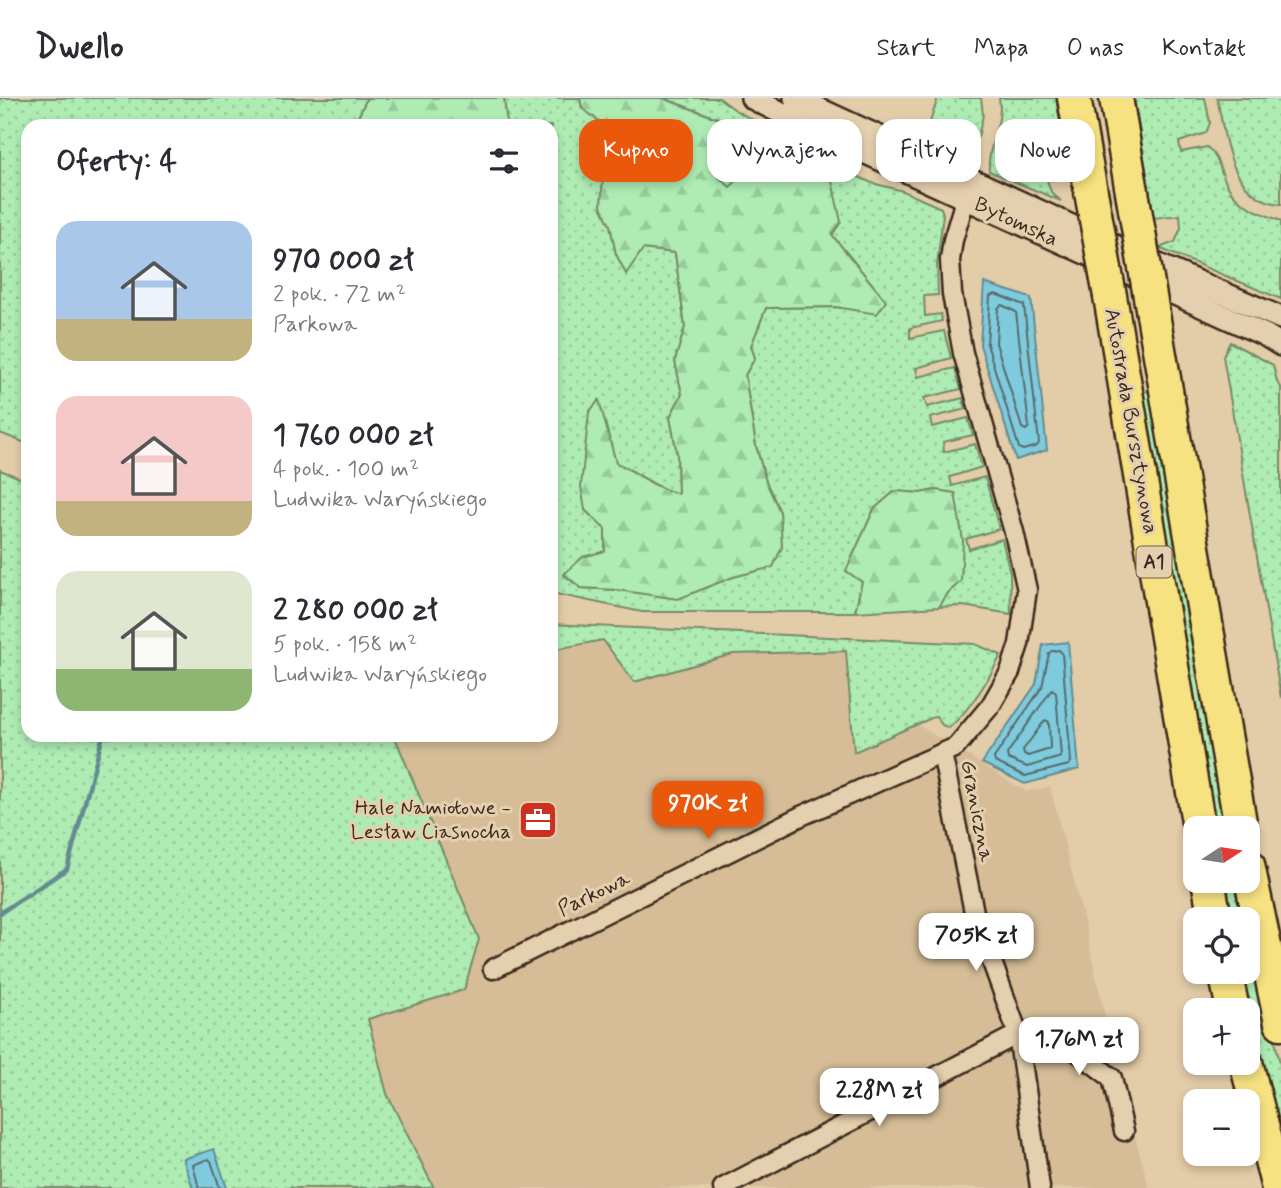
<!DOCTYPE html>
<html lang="pl">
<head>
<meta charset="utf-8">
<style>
  :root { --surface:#fff; --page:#f7f7f7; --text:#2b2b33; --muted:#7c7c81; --line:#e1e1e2; --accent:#ea580c }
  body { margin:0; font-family:Mynerve,sans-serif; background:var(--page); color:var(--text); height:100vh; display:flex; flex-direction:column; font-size:26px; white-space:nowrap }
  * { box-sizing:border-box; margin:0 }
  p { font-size:23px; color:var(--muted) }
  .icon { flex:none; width:38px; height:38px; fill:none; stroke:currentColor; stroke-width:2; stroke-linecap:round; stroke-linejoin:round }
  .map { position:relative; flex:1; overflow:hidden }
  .panel { position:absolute; left:21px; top:21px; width:537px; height:623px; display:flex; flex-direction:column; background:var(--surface); border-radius:21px; box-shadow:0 4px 10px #0003 }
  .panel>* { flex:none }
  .top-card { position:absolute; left:579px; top:21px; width:597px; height:63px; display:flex; gap:14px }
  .needle { width:46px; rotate:78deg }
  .tools { position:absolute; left:1183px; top:718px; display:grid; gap:14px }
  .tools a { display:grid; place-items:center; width:77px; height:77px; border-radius:14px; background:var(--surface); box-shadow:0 4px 10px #0003; font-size:35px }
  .price { position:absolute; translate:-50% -60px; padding:0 16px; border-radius:14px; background:#fff; color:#222; font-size:23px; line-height:46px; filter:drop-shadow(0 2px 4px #0008) }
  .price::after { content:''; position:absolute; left:50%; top:42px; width:21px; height:16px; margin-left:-10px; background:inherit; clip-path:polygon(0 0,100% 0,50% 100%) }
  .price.active { background:var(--accent); color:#fff }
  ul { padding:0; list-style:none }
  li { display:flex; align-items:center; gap:21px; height:175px; padding:0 35px }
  li span { display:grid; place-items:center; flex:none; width:196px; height:140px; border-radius:21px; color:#555 }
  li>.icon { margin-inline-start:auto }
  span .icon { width:84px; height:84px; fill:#fffc; stroke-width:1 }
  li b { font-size:30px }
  h2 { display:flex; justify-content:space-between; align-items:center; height:84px; padding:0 35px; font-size:30px }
  .pill { padding:0 24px; border-radius:21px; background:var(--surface); box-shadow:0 4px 10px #0003; font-size:24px; line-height:63px }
  .pill.active { background:var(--accent); color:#fff }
  header { display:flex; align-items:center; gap:42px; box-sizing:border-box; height:98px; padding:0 35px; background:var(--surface); border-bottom:2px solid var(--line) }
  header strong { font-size:33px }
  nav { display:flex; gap:38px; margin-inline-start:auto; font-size:24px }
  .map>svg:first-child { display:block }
  .built { fill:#d6bd98 }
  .green { fill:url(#green-dots); stroke:#748b68; stroke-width:2 }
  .forest { fill:url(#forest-firs); stroke:#748b68; stroke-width:2 }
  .water { fill:#7fcbde; stroke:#648b91; stroke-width:2 }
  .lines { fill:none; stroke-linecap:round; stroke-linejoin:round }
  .shore { stroke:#566a6b; stroke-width:2 }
  .stream { stroke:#648b91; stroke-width:4.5 }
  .minor-casing { stroke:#3b2a1e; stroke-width:23 }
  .tertiary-casing { stroke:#3b2a1e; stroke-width:26 }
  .motorway-casing { stroke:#3b2a1e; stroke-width:37 }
  .minor { stroke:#e4cfae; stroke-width:18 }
  .tertiary { stroke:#e4cfae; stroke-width:21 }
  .motorway { stroke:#f7e281; stroke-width:32 }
  .motorway-bridge-casing { stroke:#3b2a1e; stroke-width:37; stroke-linecap:butt }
  .motorway-bridge { stroke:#f7e281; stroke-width:32 }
  .labels { text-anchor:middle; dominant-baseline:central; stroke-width:6; stroke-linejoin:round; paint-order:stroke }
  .shield { fill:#e4cfae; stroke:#6e5c49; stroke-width:2 }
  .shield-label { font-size:19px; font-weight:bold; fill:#3b2a1e }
  .street-label { font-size:21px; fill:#3b2a1e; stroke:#e4cfae }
  .poi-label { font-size:21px; fill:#3b2a1e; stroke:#e4cfae; text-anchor:end }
</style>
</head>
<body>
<header>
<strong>Dwello</strong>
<nav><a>Start</a><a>Mapa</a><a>O nas</a><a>Kontakt</a></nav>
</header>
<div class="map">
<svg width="1281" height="1090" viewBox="0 0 1281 1090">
  <defs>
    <pattern id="green-dots" width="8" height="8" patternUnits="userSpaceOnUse" patternTransform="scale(1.75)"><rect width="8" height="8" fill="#aeecb3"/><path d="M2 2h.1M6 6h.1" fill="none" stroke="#97cb9a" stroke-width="1.8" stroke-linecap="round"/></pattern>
    <pattern id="forest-firs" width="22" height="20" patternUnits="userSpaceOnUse" patternTransform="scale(1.75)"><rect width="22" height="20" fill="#aeecb3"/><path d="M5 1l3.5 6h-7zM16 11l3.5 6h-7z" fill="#97cb9a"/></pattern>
  </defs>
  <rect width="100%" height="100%" fill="#e3cca8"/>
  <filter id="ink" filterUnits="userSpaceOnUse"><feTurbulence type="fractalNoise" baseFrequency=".0143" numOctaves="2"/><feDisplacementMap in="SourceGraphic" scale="14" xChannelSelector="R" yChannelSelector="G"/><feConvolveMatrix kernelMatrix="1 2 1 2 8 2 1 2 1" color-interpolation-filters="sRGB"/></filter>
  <g filter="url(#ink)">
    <!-- built -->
    <polygon class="built" points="604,542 634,584 733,556 846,553 854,654 918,627 1027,694 1050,688 1084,823 1116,968 1149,1090 434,1090 387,996 368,920 464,892 479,841 394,637 551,637 551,552"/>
    <!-- green -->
    <g class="green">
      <polygon points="0,0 367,0 354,28 28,28 28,346 0,335"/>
      <path d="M504 0H580L582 10 609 31 605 53 601 108 610 127 616 156 643 151 675 155 685 229 675 263 682 296 670 319 677 355 678 396C653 389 638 374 616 365L598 302 585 412 605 431V454L583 459 564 477 581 490 617 492 733 479 772 468 780 414 766 384 756 348 745 277 755 260 751 248 766 210 836 209 877 215 886 203 832 137 773 54 755 66 730 90 712 73V45L726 23 662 0H719L738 14 805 49 833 67 872 85 903 93 941 110 943 116 937 167 938 197 924 198 925 218 941 216 942 223 910 230V240L944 233 951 260 916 270 918 279 955 270 961 291 924 300 927 309 963 300 966 311 930 320 932 329 968 320 973 337 943 344 944 354 975 346 982 369 950 379 952 388 985 379 999 431 966 441 969 451 1002 441 1010 475 1011 516 963 508 939 509 948 495 961 482 936 392 920 395 895 393 874 411 846 473 862 484 855 514H642L551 495V28H507Z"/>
      <polygon points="938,0 981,0 983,17 978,39 972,42 968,51 955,56 924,42"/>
      <path d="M999 0H1056L1069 78 1047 82 1051 94 1061 103 989 73C987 46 1004 26 999 0Z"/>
      <path d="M1134 0H1205L1210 25 1206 35 1179 44 1181 54 1207 49C1219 59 1220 73 1227 87 1238 108 1261 115 1281 123V201L1159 150 1175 144 1181 130 1180 117 1154 120Z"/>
      <path d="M1217 0H1281V106C1229 101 1226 40 1217 0Z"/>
      <polygon points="1230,244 1273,267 1277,284 1281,289 1281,600 1223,258"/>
      <polygon points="1154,293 1230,730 1213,730 1138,294"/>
      <polygon points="0,372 28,383 28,637 394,637 479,841 464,892 368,921 387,996 434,1090 0,1090"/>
      <path d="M551 526 975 546 1001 557C987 584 972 609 949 630L942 627 936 618 854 654 846 553 733 556 634 584 603 542 551 552Z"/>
      <polygon points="1223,782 1240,782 1281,970 1281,1064 1248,927 1248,912 1242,899 1247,898 1242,873 1248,873 1248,821 1231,821"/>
    </g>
    <!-- forest -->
    <g class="forest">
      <polygon points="367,0 504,0 507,28 354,28"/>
      <path d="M580 0H662L727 24 712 45V73L730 89 755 66 773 54 809 68 832 83 841 124 832 137 886 203 877 216 836 209 766 210 751 248 755 260 745 277 756 348 766 384 780 414 782 449 773 469 733 479 678 501 617 492 581 490 564 476 583 459 605 453V431L585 412 581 388 589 314 599 302 616 365C638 374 654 391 678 395L677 355 670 319 682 296 675 263 685 229 675 155 643 151 626 176 616 156 610 127 601 108 605 53 609 31 582 10Z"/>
      <polygon points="936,392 955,395 963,443 961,483 948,495 939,509 855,514 862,484 846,473 874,411 895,393 920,395"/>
    </g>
    <!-- water -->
    <g class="water">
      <polygon points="984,185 1031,200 1047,352 1016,362 980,247"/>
      <polygon points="1068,544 1079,671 1025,686 982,665 1036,586 1043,547"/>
      <polygon points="214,1051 227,1090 193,1090 183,1061"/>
    </g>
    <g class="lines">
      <!-- shore -->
      <g class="shore">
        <polygon points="995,196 1024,207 1039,345 1037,348 1023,352 1019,350 987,246 990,198"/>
        <polygon points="1002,207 1016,214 1029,329 1026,332 1022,330 996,245 998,210"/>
        <polygon points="1052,553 1059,552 1062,555 1071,664 1069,667 1025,678 995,664 994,660 1042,589 1049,555"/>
        <polygon points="1052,591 1056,594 1061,659 1027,669 1008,661 1007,656"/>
        <polygon points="1045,622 1049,624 1050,651 1028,658 1024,656 1023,652"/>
        <polyline points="199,1090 193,1067 208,1061 211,1063 220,1090"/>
      </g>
      <!-- stream -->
      <polyline class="stream" points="0,815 67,771 103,637"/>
      <!-- minor casing -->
      <g class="minor-casing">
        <g id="minor">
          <polyline points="942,655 974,814 1018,936 1040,1090"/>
          <polyline points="493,871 801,718 956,649 991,607 1010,574 1019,546 1027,492 1014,434 963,255 952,196 950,162 953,142 969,88"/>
          <polyline points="723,1090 1018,936 1038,934 1058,939 1112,980 1124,1033"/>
        </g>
      </g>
      <!-- tertiary casing -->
      <g class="tertiary-casing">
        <g id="tertiary">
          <polyline points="752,0 809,29 1265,237 1281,247"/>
          <polyline points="795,0 1119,150 1281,220"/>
        </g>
      </g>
      <!-- motorway casing -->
      <g class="motorway-casing">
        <g id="motorway">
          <polyline points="1074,0 1095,116"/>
          <polyline points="1116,0 1139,135"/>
          <polyline points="1110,198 1199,730"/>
          <polyline points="1153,216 1241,730"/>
          <polyline points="1248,767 1281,925"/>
          <polyline points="1208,782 1215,821"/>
          <polyline points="1225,873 1233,912"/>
          <polyline points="1246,964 1278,1090"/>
        </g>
      </g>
      <!-- minor -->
      <use href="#minor" class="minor"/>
      <!-- tertiary -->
      <use href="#tertiary" class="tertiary"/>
      <!-- motorway -->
      <use href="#motorway" class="motorway"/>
      <!-- motorway-bridge casing -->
      <g class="motorway-bridge-casing">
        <g id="motorway-bridge">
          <polyline points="1095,116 1110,198"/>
          <polyline points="1139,135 1153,216"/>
        </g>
      </g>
      <!-- motorway-bridge -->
      <use href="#motorway-bridge" class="motorway-bridge"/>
    </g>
  </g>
  <!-- icons -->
  <defs>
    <g id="office-square" transform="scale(2.0125)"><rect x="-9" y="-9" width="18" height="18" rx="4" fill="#c8321e" stroke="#e4cfae"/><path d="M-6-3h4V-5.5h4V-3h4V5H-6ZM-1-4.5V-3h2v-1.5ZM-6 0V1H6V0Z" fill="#fff"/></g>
  </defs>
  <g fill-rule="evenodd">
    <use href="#office-square" x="538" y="722"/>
  </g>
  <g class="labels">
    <!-- shield labels -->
    <rect class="shield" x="1136.5" y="448.5" width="35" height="31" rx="5"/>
    <g class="shield-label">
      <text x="1154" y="464">A1</text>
    </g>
    <!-- street labels -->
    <g class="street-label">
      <text transform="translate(1016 124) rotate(25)">Bytomska</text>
      <text transform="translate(1131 323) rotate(80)">Autostrada Bursztynowa</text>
      <text transform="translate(977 713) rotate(79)">Graniczna</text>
      <text transform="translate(594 796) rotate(-26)">Parkowa</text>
    </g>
    <!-- poi labels -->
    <g class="poi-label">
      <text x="511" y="710">Hale Namiotowe -<tspan x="511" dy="24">Lesław Ciasnocha</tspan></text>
    </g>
  </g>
</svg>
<div class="tools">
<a><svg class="needle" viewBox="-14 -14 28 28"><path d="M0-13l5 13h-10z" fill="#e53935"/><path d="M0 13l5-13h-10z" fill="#7c7c81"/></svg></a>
<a><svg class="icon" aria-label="locate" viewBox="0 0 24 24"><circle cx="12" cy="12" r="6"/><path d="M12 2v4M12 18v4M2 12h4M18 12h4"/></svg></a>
<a>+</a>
<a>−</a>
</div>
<b class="price active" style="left:708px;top:743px">970K zł</b>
<b class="price" style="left:976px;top:875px">705K zł</b>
<b class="price" style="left:1079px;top:979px">1.76M zł</b>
<b class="price" style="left:879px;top:1030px">2.28M zł</b>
<div class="top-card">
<a class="pill active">Kupno</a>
<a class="pill">Wynajem</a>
<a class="pill">Filtry</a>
<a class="pill">Nowe</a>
</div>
<section class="panel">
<h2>Oferty: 4<svg class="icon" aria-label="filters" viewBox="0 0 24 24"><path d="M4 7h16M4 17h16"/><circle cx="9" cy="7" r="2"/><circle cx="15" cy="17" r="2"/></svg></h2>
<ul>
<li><span style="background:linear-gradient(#a9c7e8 70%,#c2b280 0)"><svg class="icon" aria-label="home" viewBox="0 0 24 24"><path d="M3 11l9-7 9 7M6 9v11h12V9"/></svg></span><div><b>970 000 zł</b><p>2 pok. · 72 m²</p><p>Parkowa</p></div></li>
<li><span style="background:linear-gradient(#f6c9c9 75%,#c2b280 0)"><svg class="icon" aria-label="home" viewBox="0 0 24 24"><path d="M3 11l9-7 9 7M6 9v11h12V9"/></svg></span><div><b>1 760 000 zł</b><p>4 pok. · 100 m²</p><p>Ludwika Waryńskiego</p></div></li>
<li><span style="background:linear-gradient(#dfe7d0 70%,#8fb573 0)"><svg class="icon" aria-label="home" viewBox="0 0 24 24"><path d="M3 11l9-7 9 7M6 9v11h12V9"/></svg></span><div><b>2 280 000 zł</b><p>5 pok. · 158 m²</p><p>Ludwika Waryńskiego</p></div></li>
</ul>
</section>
</div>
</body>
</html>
